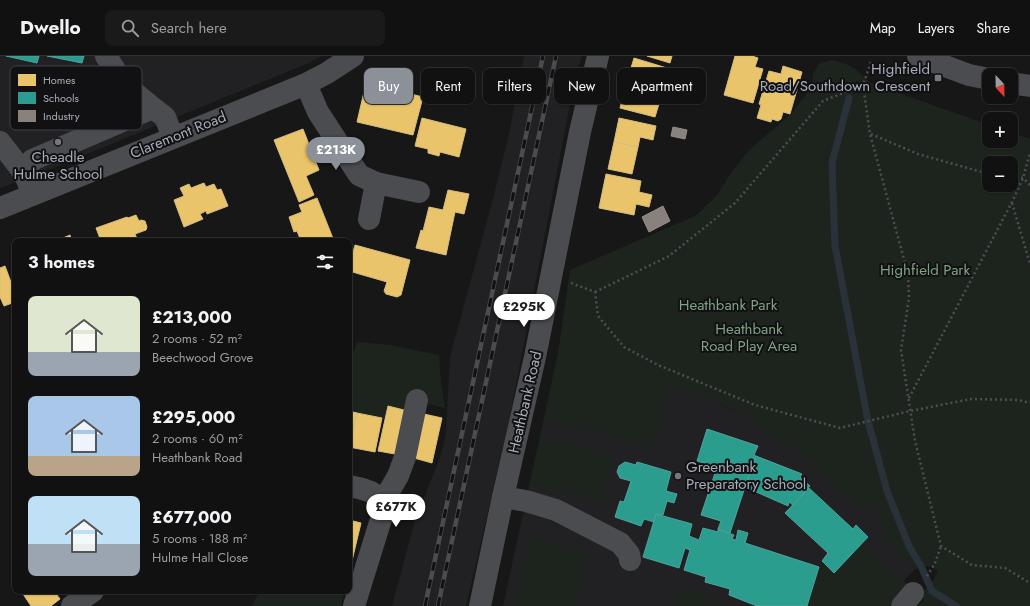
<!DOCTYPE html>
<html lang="en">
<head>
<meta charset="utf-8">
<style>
  :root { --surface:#111; --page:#1a1a1a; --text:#f1f3f6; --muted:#9c9d9f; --line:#303131; --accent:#8c9099 }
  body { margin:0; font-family:Jost,sans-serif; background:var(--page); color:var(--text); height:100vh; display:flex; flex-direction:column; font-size:15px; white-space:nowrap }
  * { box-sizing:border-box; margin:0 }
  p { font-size:13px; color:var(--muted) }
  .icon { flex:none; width:22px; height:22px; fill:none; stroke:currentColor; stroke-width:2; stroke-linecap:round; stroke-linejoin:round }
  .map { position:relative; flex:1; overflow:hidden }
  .sheet { position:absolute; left:12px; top:182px; width:340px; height:356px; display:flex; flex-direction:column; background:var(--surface); border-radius:8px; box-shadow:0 1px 3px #0004,0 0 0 1px var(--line) }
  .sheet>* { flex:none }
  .top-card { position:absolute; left:364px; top:12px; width:380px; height:36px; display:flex; gap:8px }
  .needle { width:26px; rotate:158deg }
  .buttons { position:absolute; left:982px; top:12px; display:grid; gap:8px }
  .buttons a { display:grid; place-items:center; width:36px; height:36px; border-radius:8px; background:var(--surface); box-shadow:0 1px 3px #0004,0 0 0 1px var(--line); font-size:20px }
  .price { position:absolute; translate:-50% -34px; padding:0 9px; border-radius:14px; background:#fff; color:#222; font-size:13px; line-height:26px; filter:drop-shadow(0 1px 2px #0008) }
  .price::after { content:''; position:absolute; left:50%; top:24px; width:12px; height:9px; margin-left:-6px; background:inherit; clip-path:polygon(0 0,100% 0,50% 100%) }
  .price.selected { background:var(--accent); color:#fff }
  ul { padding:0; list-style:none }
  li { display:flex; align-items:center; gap:12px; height:100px; padding:0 16px }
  li span { display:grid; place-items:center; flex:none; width:112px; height:80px; border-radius:8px; color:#555 }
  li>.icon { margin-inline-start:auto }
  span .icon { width:48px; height:48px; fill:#fffc; stroke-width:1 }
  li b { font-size:17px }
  h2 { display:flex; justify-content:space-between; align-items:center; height:48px; padding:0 16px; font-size:17px }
  .tag { padding:0 14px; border-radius:8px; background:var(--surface); box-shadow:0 1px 3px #0004,0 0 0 1px var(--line); font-size:14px; line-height:36px }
  .tag.selected { background:var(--accent); color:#fff }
  header { display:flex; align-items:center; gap:24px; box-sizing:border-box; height:56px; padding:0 20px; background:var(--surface); border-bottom:1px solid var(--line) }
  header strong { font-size:19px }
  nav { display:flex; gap:22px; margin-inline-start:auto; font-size:14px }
  .search { width:280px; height:36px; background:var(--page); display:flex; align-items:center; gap:10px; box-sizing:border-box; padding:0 14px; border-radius:8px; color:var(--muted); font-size:15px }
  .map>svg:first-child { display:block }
  .built { fill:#212123 }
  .green { fill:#1d241e; fill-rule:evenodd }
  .homes { fill:#e9c46a; stroke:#d6bd81 }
  .schools { fill:#2a9d8f; stroke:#50a29b }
  .industry { fill:#8a817c; stroke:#938e8e }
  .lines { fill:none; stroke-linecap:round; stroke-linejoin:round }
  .stream { stroke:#2a3239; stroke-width:7 }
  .path { stroke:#4d4e52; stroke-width:2.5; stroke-dasharray:2 3; stroke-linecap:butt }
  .minor { stroke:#4b4c50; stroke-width:22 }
  .rail-casing { stroke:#4b4c4f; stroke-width:4.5 }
  .rail { stroke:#111113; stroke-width:3; stroke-dasharray:9; stroke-linecap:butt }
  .poi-dot { fill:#757880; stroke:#111113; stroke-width:1.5 }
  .labels { text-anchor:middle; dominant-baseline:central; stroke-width:4; stroke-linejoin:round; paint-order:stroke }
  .poi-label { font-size:15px; fill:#a8adb8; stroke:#111113; text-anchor:end }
  .street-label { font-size:15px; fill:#a8adb8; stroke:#111113 }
  .park-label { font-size:15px; fill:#7fa381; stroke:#111113 }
  .key { fill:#111113; stroke:#3e4045; stroke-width:1 }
  .key-label { font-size:11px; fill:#a8adb8 }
</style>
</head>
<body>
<header>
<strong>Dwello</strong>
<div class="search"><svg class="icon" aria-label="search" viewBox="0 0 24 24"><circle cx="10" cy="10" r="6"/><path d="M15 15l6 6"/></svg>Search here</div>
<nav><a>Map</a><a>Layers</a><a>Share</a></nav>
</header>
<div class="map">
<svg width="1030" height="550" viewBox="0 0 1030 550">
  <rect width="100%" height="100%" fill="#171717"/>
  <!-- built -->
  <g class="built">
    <polygon points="0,0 322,0 311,6 41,117 0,132"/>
    <polygon points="524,0 582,0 573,33 508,370 476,508 466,550 392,550 415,464 439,404 444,387 446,376 450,301 494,139 509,78"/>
    <polygon points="558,297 623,312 703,339 745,360 784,385 816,412 881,439 901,494 915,513 904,524 907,529 890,550 503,550"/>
  </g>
  <!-- green -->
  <g class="green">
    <path d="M833 4C852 9 857 13 870 27L989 69V85H1011V76L1030 83V550H918L924 543 921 538 933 525 938 515 931 510 915 513 911 507H907L892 493 871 448 864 454C826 421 788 385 744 360 721 346 697 337 671 329L652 392 544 363 558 297 570 214 697 159 718 138 730 118 749 94 792 57 812 30 813 18 819 7ZM989 107H1011V129H989Z"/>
    <polygon points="357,286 390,289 439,299 441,327 445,352 427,348 428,340 408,336 404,354 388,351 385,363 349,355 349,300 355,293"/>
    <polygon points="541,381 614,399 600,447 530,427"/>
    <polygon points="530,483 587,495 576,550 515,550"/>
    <polygon points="861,488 907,529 890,550 807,550 822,505 834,516"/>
    <polygon points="683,529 725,550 675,550"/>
    <polygon points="260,535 344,535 341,550 251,550"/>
  </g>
  <!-- homes -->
  <g class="homes">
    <polygon points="647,0 672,0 670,7"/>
    <polygon points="735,0 752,0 758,2 755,11 763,13 753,47 724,39"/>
    <polygon points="634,2 667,12 661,34 627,25"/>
    <polygon points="783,10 802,16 790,58 783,56 781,63 778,65 772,63 771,66 757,62 761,49 759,48 769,15 781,18"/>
    <polygon points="627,25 652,32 648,45 659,48 655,61 620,52"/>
    <polygon points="366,27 423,41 413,79 357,66"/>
    <polygon points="422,62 466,73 459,101 440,96 439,100 428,97 428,93 415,90"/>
    <polygon points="619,62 656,70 653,84 640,81 638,91 614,86"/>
    <polygon points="303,73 319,114 306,120 314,139 299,146 274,84"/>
    <polygon points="614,86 638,91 632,118 608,113"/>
    <polygon points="606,118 641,125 639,136 652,139 649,151 636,148 634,159 599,152"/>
    <polygon points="204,127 206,131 214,128 217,134 221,133 228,150 207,158 206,155 200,158 203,163 184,171 174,144 184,140 180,132 189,128 191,132"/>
    <polygon points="448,134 469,138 464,158 455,156 446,199 416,192 421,174 423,175 429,151 443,154"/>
    <polygon points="317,142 334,185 301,185 297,175 294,176 289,161 302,156 299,149"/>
    <polygon points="136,159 139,165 141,164 145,165 147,171 146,174 135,178 138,185 101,185 96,172 127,161 128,162"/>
    <polygon points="70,179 72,185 56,185"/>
    <polygon points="355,189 410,204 401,239 397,241 386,238 384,235 387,226 349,215 349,210"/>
    <polygon points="5,210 15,237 15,246 4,250 0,241 0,212"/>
    <polygon points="388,350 404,354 395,398 378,395"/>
    <polygon points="349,355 357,357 349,391"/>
    <polygon points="357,357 382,362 375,396 349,391"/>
    <polygon points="424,358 442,362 432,407 414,402"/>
    <polygon points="349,464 361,467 351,509 349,509"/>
    <polygon points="21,535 54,535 60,543 51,550 31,550"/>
  </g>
  <!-- schools -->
  <g class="schools">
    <polygon points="6,0 39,0 37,7"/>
    <polygon points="47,0 84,0 82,7"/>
    <polygon points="707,373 758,390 754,399 756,400 745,431 730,477 718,473 721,465 701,459 717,411 697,405"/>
    <polygon points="756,400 802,418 800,421 810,430 793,449 789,446 788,450 745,431"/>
    <polygon points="625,406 636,409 637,406 671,416 666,435 677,438 674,447 667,445 663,459 656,458 654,466 644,463 641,470 615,461 620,445 624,446 631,425 620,422 617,416 619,410"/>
    <polygon points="809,432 853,473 856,469 868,481 834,517 822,505 828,497 785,457"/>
    <polygon points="656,458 692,468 689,480 699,484 703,472 718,476 718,473 734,479 732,483 736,484 738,474 748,477 745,487 819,511 807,550 757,550 729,539 730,533 705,526 706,521 684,514 690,494 685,492 679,512 643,501"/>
  </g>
  <!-- industry -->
  <g class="industry">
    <polygon points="673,71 687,74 685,83 671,80"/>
    <polygon points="663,150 670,165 649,176 642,161"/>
  </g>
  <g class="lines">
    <!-- stream -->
    <polyline class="stream" points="849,42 832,107 835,190 868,365 887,435 909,490 921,510 932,535 956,550"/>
    <!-- path -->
    <g class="path">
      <polyline points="871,6 863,29 870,78 908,218 909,242 901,294 915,385 941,490 972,509 1005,512 1030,527"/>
      <polyline points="871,78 918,98 989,118"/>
      <polyline points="1011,121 1023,122 1030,129"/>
      <polyline points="1012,147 1030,208"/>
      <polyline points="571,227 595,236 598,260 624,291 658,309 755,349 840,372 910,355 971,343 1018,344 1030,347"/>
      <polyline points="595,236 669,200 735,147 823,45 863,29"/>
      <polyline points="909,342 1012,146 1023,122 1030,97"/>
      <polyline points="927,520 935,507 941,490"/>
    </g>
    <!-- minor -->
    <g class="minor">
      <polyline points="106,0 124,28 153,52"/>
      <polyline points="918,0 969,19 989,23"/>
      <polyline points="1011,27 1030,30"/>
      <polyline points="306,28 318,56 359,119 376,127 419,136"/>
      <polyline points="0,86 24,117"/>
      <polyline points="33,138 24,117 32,104 153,52 165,61 173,81"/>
      <polyline points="0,152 306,28 327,17 353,0"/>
      <polyline points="369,163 376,127"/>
      <path d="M349 430C368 434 384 436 382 460L354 550"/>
      <polyline points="503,441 526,445 556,454 620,487 629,498 630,504"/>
      <polyline points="382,447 398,420 405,401 417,344"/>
      <polyline points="72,550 93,535"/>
      <polyline points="480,550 503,441 535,301 580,76 598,0"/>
      <polyline points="902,550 913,537"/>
    </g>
    <!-- rail casing -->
    <g class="rail-casing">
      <g id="rail">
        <polyline points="425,550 543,0"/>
        <polyline points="438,550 556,0"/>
      </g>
    </g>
    <!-- rail -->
    <use href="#rail" class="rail"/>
  </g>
  <!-- markers -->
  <g class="poi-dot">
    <rect x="934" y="18" width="8" height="8" rx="2"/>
    <circle cx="58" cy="86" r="4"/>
    <circle cx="678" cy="420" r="4"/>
  </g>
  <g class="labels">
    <!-- poi labels -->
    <g class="poi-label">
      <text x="930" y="13">Highfield<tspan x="930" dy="17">Road/Southdown Crescent</tspan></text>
      <text x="58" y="101" text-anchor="middle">Cheadle<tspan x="58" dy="17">Hulme School</tspan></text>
      <text x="686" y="411" text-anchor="start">Greenbank<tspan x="686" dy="17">Preparatory School</tspan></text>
    </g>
    <!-- street labels -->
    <g class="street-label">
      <text transform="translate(178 79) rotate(-22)">Claremont Road</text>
      <text transform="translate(525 346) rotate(-77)">Heathbank Road</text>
    </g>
    <!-- park labels -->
    <g class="park-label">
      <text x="925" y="214">Highfield Park</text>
      <text x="728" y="249">Heathbank Park</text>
      <text x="749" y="273">Heathbank<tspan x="749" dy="17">Road Play Area</tspan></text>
    </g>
  </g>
  <!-- legend -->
  <rect x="10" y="10" width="132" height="64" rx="6" class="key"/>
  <rect x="18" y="18" width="18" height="12" fill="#e9c46a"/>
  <rect x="18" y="36" width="18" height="12" fill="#2a9d8f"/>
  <rect x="18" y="54" width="18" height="12" fill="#8a817c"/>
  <g class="key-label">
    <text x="43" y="28">Homes</text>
    <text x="43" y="46">Schools</text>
    <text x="43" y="64">Industry</text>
  </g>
</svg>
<div class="buttons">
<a><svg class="needle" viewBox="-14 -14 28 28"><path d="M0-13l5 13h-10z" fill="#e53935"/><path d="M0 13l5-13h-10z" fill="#9c9d9f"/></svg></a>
<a>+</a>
<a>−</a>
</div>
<b class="price selected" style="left:336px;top:115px">£213K</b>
<b class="price" style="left:524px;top:272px">£295K</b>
<b class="price" style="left:396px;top:472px">£677K</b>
<div class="top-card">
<a class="tag selected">Buy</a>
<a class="tag">Rent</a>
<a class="tag">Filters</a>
<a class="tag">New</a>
<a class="tag">Apartment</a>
</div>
<section class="sheet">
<h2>3 homes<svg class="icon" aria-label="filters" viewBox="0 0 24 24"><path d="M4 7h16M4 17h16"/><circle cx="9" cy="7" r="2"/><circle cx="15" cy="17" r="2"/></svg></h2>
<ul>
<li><span style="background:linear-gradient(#dfe7d0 70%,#9aa5b1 0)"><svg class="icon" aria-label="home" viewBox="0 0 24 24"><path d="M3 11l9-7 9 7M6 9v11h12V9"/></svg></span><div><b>£213,000</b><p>2 rooms · 52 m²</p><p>Beechwood Grove</p></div></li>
<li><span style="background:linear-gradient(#a9c7e8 75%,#b9a48a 0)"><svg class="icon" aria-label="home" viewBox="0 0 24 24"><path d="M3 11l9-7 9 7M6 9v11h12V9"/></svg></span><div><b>£295,000</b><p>2 rooms · 60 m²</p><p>Heathbank Road</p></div></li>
<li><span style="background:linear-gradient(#bfe0f5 60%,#9aa5b1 0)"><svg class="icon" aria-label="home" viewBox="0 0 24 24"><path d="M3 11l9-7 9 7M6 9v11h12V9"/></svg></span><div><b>£677,000</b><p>5 rooms · 188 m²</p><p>Hulme Hall Close</p></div></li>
</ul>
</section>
</div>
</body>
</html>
